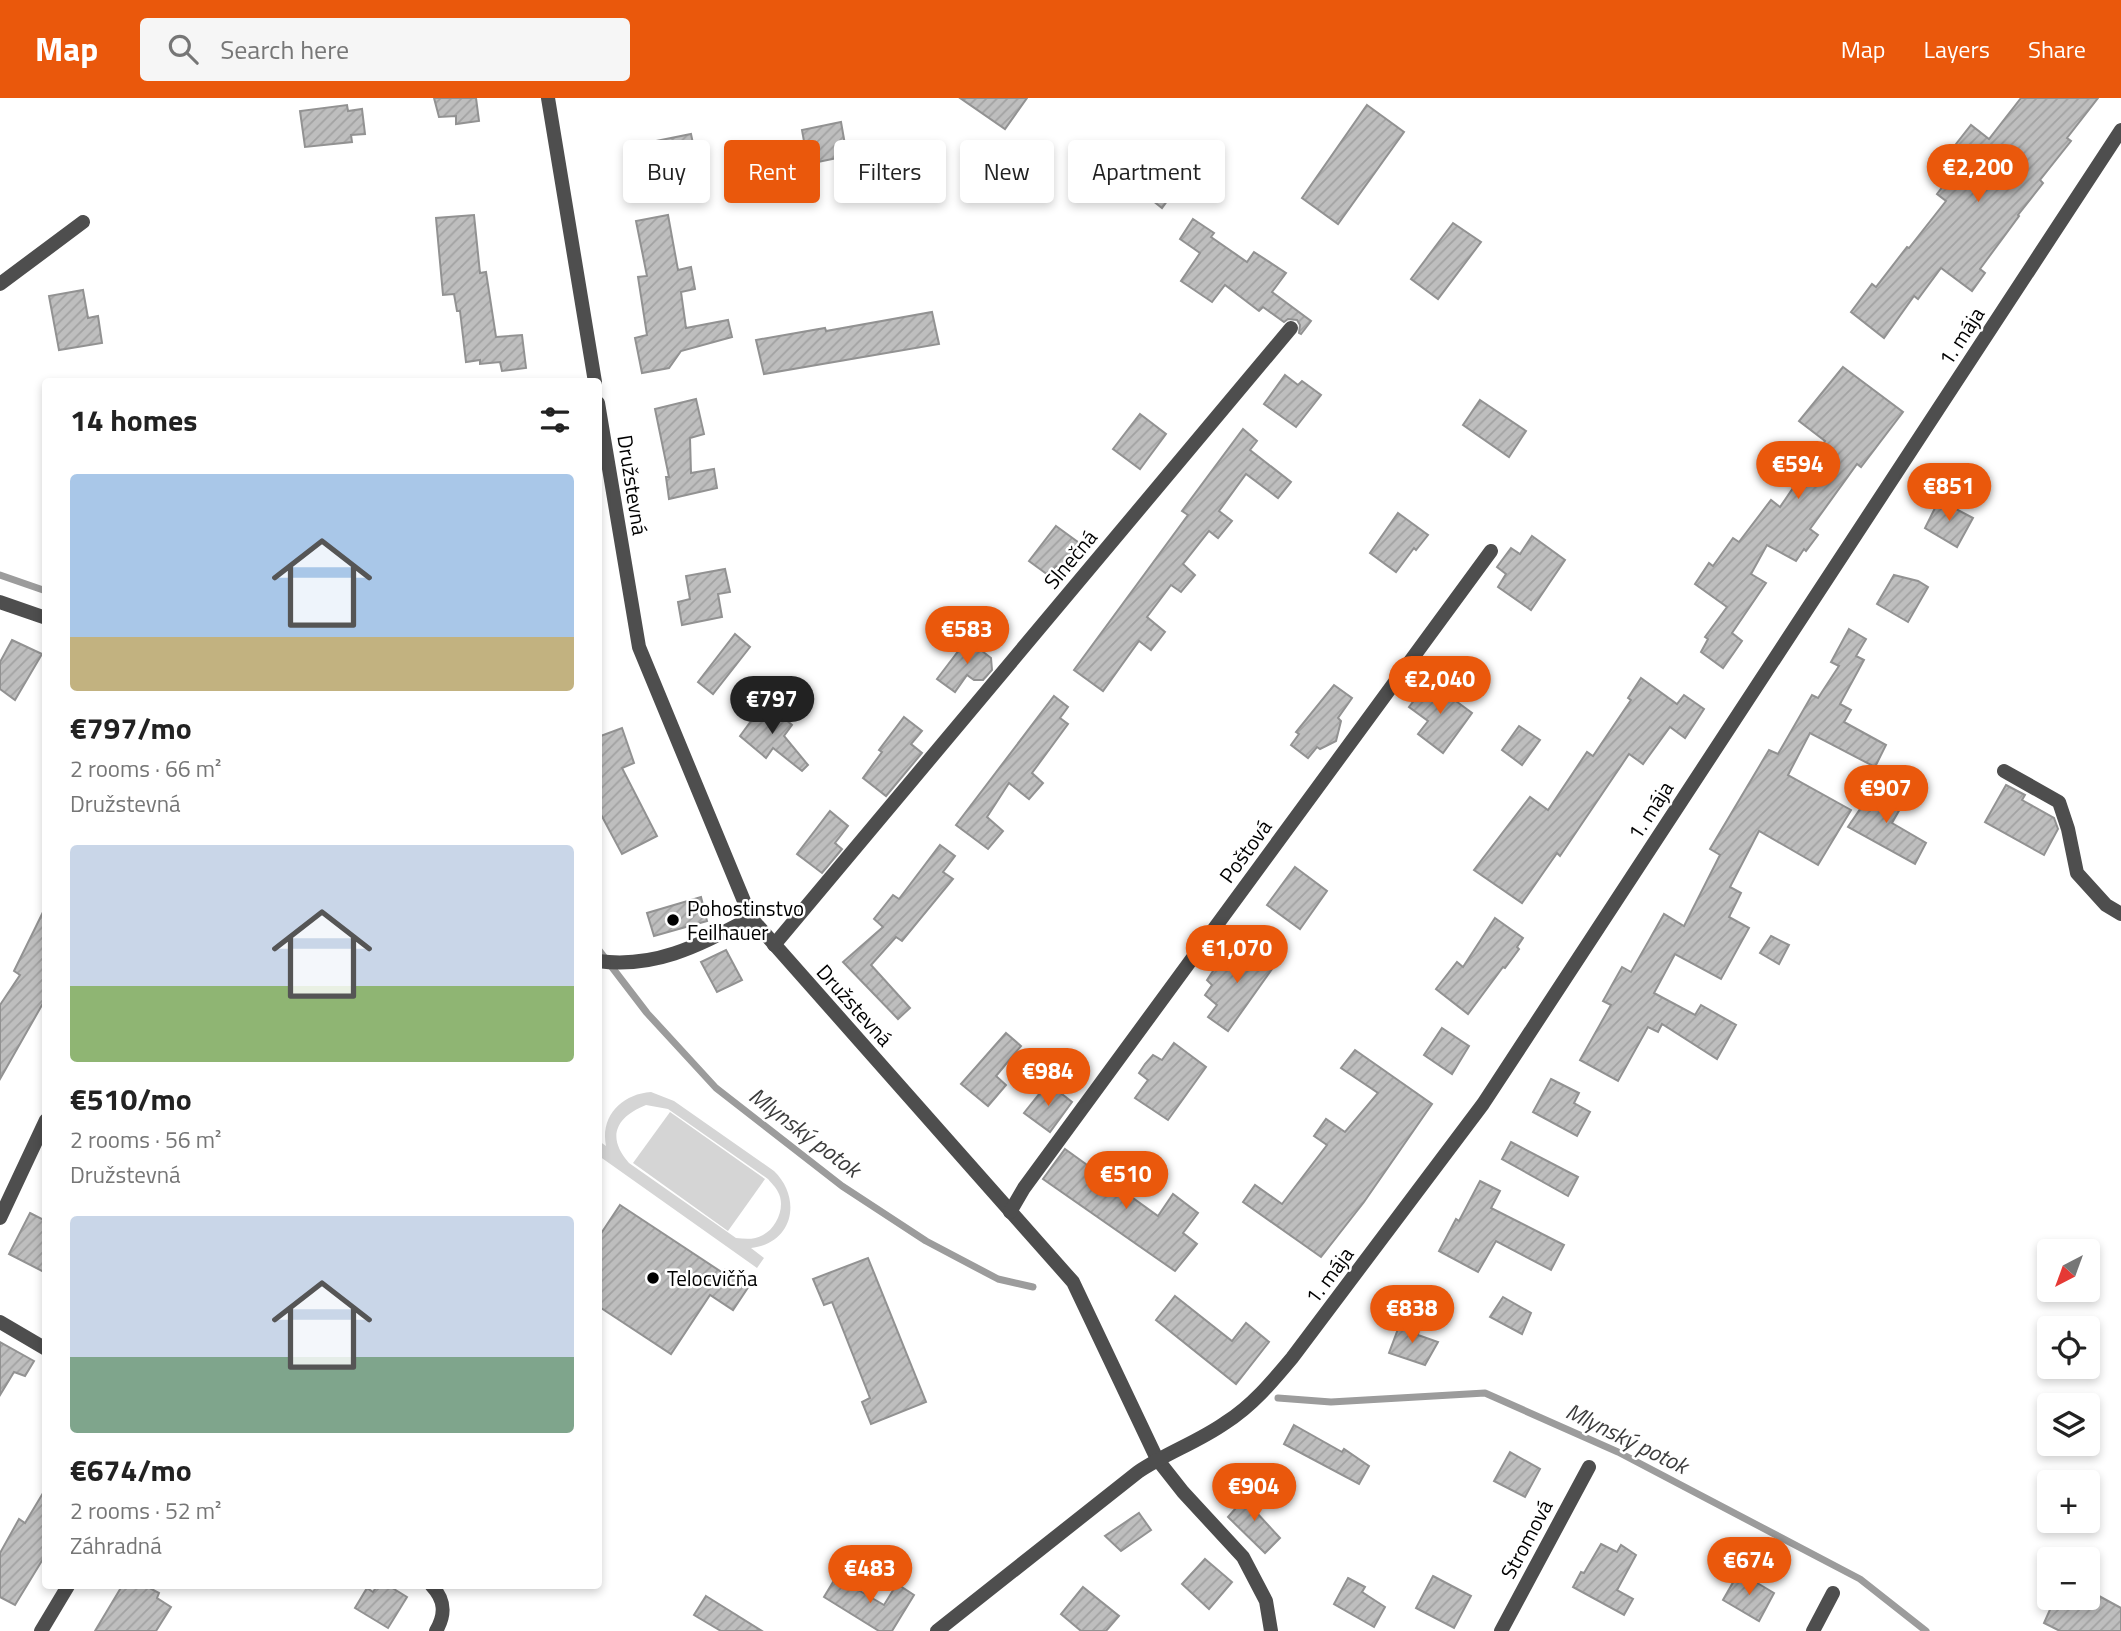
<!DOCTYPE html>
<html lang="en">
<head>
<meta charset="utf-8">
<style>
  :root { --surface:#fff; --page:#f6f6f6; --text:#222; --muted:#767676; --accent:#ea580c }
  body { margin:0; font-family:"Titillium Web",sans-serif; background:var(--page); color:var(--text); height:100vh; display:flex; flex-direction:column; font-size:26px; white-space:nowrap }
  * { box-sizing:border-box; margin:0 }
  p { font-size:23px; color:var(--muted) }
  .icon { flex:none; width:38px; height:38px; fill:none; stroke:currentColor; stroke-width:2; stroke-linecap:round; stroke-linejoin:round }
  .map { position:relative; flex:1; overflow:hidden }
  .side { position:absolute; left:42px; top:280px; width:560px; height:1211px; display:flex; flex-direction:column; background:var(--surface); border-radius:7px; box-shadow:0 4px 10px #0003 }
  .side>* { flex:none }
  .banner { position:absolute; left:623px; top:42px; width:665px; height:63px; display:flex; gap:14px }
  .needle { width:46px; rotate:221deg }
  .fabs { position:absolute; left:2037px; top:1141px; display:grid; gap:14px }
  .fabs a { display:grid; place-items:center; width:63px; height:63px; border-radius:7px; background:var(--surface); box-shadow:0 4px 10px #0003; font-size:35px }
  .price { position:absolute; translate:-50% -60px; padding:0 16px; border-radius:24px; background:var(--accent); color:#fff; font-size:23px; line-height:46px; filter:drop-shadow(0 2px 4px #0008) }
  .price::after { content:''; position:absolute; left:50%; top:42px; width:21px; height:16px; margin-left:-10px; background:inherit; clip-path:polygon(0 0,100% 0,50% 100%) }
  .price.on { background:#222; color:#fff }
  ul { padding:0; list-style:none }
  li { display:grid; align-content:center; gap:14px; height:371px; padding:0 28px }
  li span { display:grid; place-items:center; height:217px; border-radius:7px; color:#555 }
  li>.icon { margin-inline-start:auto }
  span .icon { width:126px; height:126px; fill:#fffc; stroke-width:1 }
  li b { font-size:30px }
  h2 { display:flex; justify-content:space-between; align-items:center; height:84px; padding:0 28px; font-size:30px }
  .chip { padding:0 24px; border-radius:7px; background:var(--surface); box-shadow:0 4px 10px #0003; font-size:24px; line-height:63px }
  .chip.on { background:var(--accent); color:#fff }
  header { display:flex; align-items:center; gap:42px; box-sizing:border-box; height:98px; padding:0 35px; background:var(--accent); color:#fff }
  header strong { font-size:33px }
  nav { display:flex; gap:38px; margin-inline-start:auto; font-size:24px }
  .search { width:490px; height:63px; background:var(--page); display:flex; align-items:center; gap:18px; box-sizing:border-box; padding:0 24px; border-radius:7px; color:var(--muted); font-size:26px }
  .map>svg:first-child { display:block }
  .green { fill:#d5d5d5; fill-rule:evenodd }
  .lines { fill:none; stroke-linecap:round; stroke-linejoin:round }
  .stream { stroke:#9c9c9c; stroke-width:7 }
  .building { fill:url(#building-hatch); stroke:#929292; stroke-width:2 }
  .minor { stroke:#4e4e4e; stroke-width:14 }
  .tertiary { stroke:#4e4e4e; stroke-width:14 }
  .poi-dot { fill:#000; stroke:#fff; stroke-width:2.5 }
  .labels { text-anchor:middle; dominant-baseline:central; stroke-width:5; stroke-linejoin:round; paint-order:stroke }
  .street-label { font-size:21px; fill:#000; stroke:#fff }
  .poi-label { font-size:21px; fill:#000; stroke:#fff; text-anchor:start }
  .water-label { font-size:23px; font-style:italic; fill:#3d3d3d; stroke:#fff }
</style>
</head>
<body>
<header>
<strong>Map</strong>
<div class="search"><svg class="icon" aria-label="search" viewBox="0 0 24 24"><circle cx="10" cy="10" r="6"/><path d="M15 15l6 6"/></svg>Search here</div>
<nav><a>Map</a><a>Layers</a><a>Share</a></nav>
</header>
<div class="map">
<svg width="2121" height="1533" viewBox="0 0 2121 1533">
  <defs>
    <pattern id="building-hatch" width="6" height="6" patternUnits="userSpaceOnUse" patternTransform="scale(1.75)"><rect width="6" height="6" fill="#bebebe"/><path d="M-1 1l2-2M0 6l6-6M5 7l2-2" fill="none" stroke="#a2a2a2"/></pattern>
  </defs>
  <rect width="100%" height="100%" fill="#fff"/>
  <!-- green -->
  <g class="green">
    <path d="M651 994 674 1003 774 1073C802 1100 794 1145 751 1150L764 1160 757 1170 599 1058V1043L606 1048C600 1018 622 996 651 994ZM646 1007 668 1011 768 1081C771 1085 776 1089 778 1094 786 1108 777 1130 763 1137 755 1142 745 1141 736 1140L629 1065C606 1039 616 1019 646 1007Z"/>
    <polygon points="670,1014 765,1081 728,1133 633,1065"/>
  </g>
  <g class="lines">
    <!-- stream -->
    <g class="stream">
      <polyline points="0,477 46,493"/>
      <polyline points="598,851 647,915 716,990 842,1088 926,1143 998,1181 1033,1189"/>
      <polyline points="1278,1300 1331,1304 1485,1295 1618,1354 1860,1481 1926,1533"/>
    </g>
  </g>
  <!-- building -->
  <g class="building">
    <polygon points="434,0 476,0 479,23 456,26 456,18 439,19"/>
    <polygon points="960,0 1027,0 1005,31"/>
    <polygon points="2021,0 2098,0 2067,40 2071,43 2040,82 2043,85 2018,117 2019,118 1980,171 1985,175 1972,193 1941,170 1918,201 1914,198 1884,240 1851,214 1872,186 1876,189 1907,149 1909,150 1946,103 1937,96 1968,55 1956,46 1971,27 1989,41"/>
    <polygon points="347,7 348,13 362,11 365,36 351,37 352,44 305,49 300,13"/>
    <polygon points="1367,7 1404,34 1338,126 1302,100"/>
    <polygon points="841,24 847,58 808,66 802,32"/>
    <polygon points="691,36 699,75 662,83 659,71 647,70 656,60 651,44"/>
    <polygon points="1159,73 1178,88 1162,110 1142,94"/>
    <polygon points="474,117 480,175 486,174 496,239 522,237 526,270 502,273 500,264 480,266 480,262 466,264 460,213 457,213 454,196 443,197 436,120"/>
    <polygon points="668,117 678,172 691,169 695,191 681,194 686,230 728,222 732,239 681,253 669,270 642,275 635,240 647,237 638,179 647,178 636,123"/>
    <polygon points="1193,121 1214,135 1211,139 1247,164 1254,154 1286,175 1272,194 1311,223 1301,236 1299,235 1300,227 1297,222 1288,221 1284,224 1263,209 1259,213 1225,187 1212,204 1181,183 1200,155 1180,141"/>
    <polygon points="1453,125 1481,144 1438,201 1411,181"/>
    <polygon points="83,192 88,220 98,218 102,245 59,252 49,198"/>
    <polygon points="932,214 939,246 764,276 756,242 825,230 826,233"/>
    <polygon points="1843,269 1903,314 1861,369 1857,366 1810,431 1818,437 1806,453 1804,451 1796,463 1767,447 1751,476 1766,485 1732,535 1742,543 1723,570 1701,554 1708,541 1705,539 1727,509 1695,486 1709,465 1713,468 1733,440 1739,444 1771,402 1780,409 1825,343 1799,323"/>
    <polygon points="1285,277 1298,287 1302,283 1321,297 1296,329 1264,306"/>
    <polygon points="696,301 704,336 690,340 691,375 714,371 717,390 669,401 666,379 669,379 655,311"/>
    <polygon points="1480,302 1526,333 1509,359 1463,327"/>
    <polygon points="1140,316 1166,336 1140,371 1113,351"/>
    <polygon points="1243,331 1257,343 1250,352 1291,384 1278,400 1246,376 1219,413 1232,423 1218,440 1209,433 1183,466 1195,477 1181,494 1171,487 1147,519 1165,534 1151,552 1139,543 1103,593 1074,572 1188,417 1182,413"/>
    <polygon points="1939,402 1973,420 1957,449 1925,430"/>
    <polygon points="1398,415 1428,437 1416,452 1414,450 1396,474 1370,455"/>
    <polygon points="1056,428 1082,447 1063,473 1056,468 1048,477 1029,463"/>
    <polygon points="1532,438 1565,462 1531,512 1498,489 1506,476 1497,469 1511,450 1520,456"/>
    <polygon points="725,471 730,494 718,496 722,519 682,527 678,504 690,501 686,478"/>
    <polygon points="1894,477 1918,483 1928,489 1908,524 1877,506"/>
    <polygon points="1849,531 1866,541 1856,558 1864,562 1840,606 1851,612 1844,624 1886,647 1875,669 1810,635 1788,677 1851,712 1818,767 1759,733 1730,789 1741,795 1729,819 1749,830 1721,881 1675,856 1654,895 1695,917 1701,907 1736,927 1717,961 1662,926 1658,934 1648,929 1618,983 1580,962 1611,907 1603,903 1622,869 1631,874 1664,816 1684,828 1720,757 1710,751 1769,652 1778,656 1812,597 1818,600 1839,568 1831,564"/>
    <polygon points="735,536 750,549 713,596 698,584"/>
    <polygon points="12,542 42,556 15,602 0,591 0,564"/>
    <polygon points="966,543 980,544 982,553 991,560 992,572 983,582 974,582 967,577 955,594 937,581"/>
    <polygon points="1641,580 1677,606 1684,597 1704,611 1685,640 1670,629 1643,666 1629,656 1560,758 1557,755 1522,805 1474,772 1530,699 1548,712 1587,654 1593,658 1631,602 1628,600"/>
    <polygon points="1429,583 1472,615 1443,655 1418,636 1428,623 1409,609"/>
    <polygon points="1334,587 1352,600 1338,620 1341,623 1336,643 1320,651 1317,649 1308,660 1291,647 1299,636 1296,634"/>
    <polygon points="1054,598 1068,609 1060,620 1068,626 1032,675 1043,685 1029,701 1009,685 987,719 1003,733 988,751 956,727"/>
    <polygon points="765,604 792,627 784,638 808,667 802,673 773,650 766,660 740,638"/>
    <polygon points="904,619 922,633 911,646 922,655 886,698 863,680 882,654 879,652"/>
    <polygon points="1519,628 1540,642 1522,667 1502,652"/>
    <polygon points="622,630 634,665 622,670 657,738 622,756 598,711 598,639"/>
    <polygon points="1877,686 1905,702 1892,725 1926,745 1915,766 1848,729"/>
    <polygon points="2006,687 2025,697 2022,702 2054,720 2058,731 2044,757 1985,724"/>
    <polygon points="830,713 848,728 835,745 842,751 822,775 797,756"/>
    <polygon points="940,747 955,758 943,774 953,781 902,843 896,839 871,867 910,910 898,921 843,864 883,829 874,821 893,797 899,801"/>
    <polygon points="1295,769 1327,793 1300,831 1267,807"/>
    <polygon points="701,799 707,823 654,838 647,815"/>
    <polygon points="46,808 46,900 0,981 0,907 20,877 14,873"/>
    <polygon points="1495,820 1523,840 1517,849 1519,851 1505,870 1503,869 1468,916 1436,891 1457,864 1463,869"/>
    <polygon points="1771,838 1789,847 1779,866 1760,855"/>
    <polygon points="1257,850 1277,864 1228,933 1208,919 1217,907 1205,897 1212,887 1207,882 1221,861 1227,865 1235,854 1248,863"/>
    <polygon points="726,852 742,882 717,894 701,864"/>
    <polygon points="1442,930 1469,948 1452,976 1424,957"/>
    <polygon points="1006,935 1021,948 996,978 1006,987 988,1008 961,986"/>
    <polygon points="1174,945 1206,969 1168,1022 1135,1000 1148,982 1139,975 1145,966 1153,957 1162,962"/>
    <polygon points="1355,952 1432,1006 1364,1104 1321,1159 1243,1104 1255,1087 1282,1106 1327,1047 1314,1038 1326,1021 1345,1034 1378,995 1341,970"/>
    <polygon points="1551,981 1579,995 1574,1005 1590,1014 1577,1038 1533,1014"/>
    <polygon points="1048,985 1072,1004 1050,1034 1024,1015"/>
    <polygon points="1511,1044 1578,1079 1568,1098 1502,1061"/>
    <polygon points="1065,1051 1158,1118 1173,1096 1198,1115 1183,1135 1197,1146 1175,1173 1043,1081"/>
    <polygon points="1480,1083 1500,1093 1491,1110 1564,1147 1551,1172 1496,1143 1478,1174 1439,1153 1456,1121 1459,1123"/>
    <polygon points="620,1107 723,1175 725,1172 749,1188 733,1212 710,1197 671,1256 598,1208 598,1140"/>
    <polygon points="30,1115 46,1123 46,1175 9,1156"/>
    <polygon points="868,1160 926,1304 871,1326 862,1304 870,1300 832,1204 824,1207 813,1181"/>
    <polygon points="1175,1198 1232,1243 1246,1225 1269,1244 1236,1286 1156,1222"/>
    <polygon points="1503,1199 1531,1215 1522,1236 1490,1219"/>
    <polygon points="1401,1223 1419,1230 1418,1237 1438,1244 1425,1267 1389,1255"/>
    <polygon points="0,1244 34,1263 25,1278 14,1274 0,1297"/>
    <polygon points="1294,1327 1342,1354 1344,1351 1369,1368 1359,1386 1284,1346"/>
    <polygon points="1510,1354 1540,1371 1525,1399 1494,1383"/>
    <polygon points="46,1390 46,1456 15,1507 0,1499 0,1455 19,1421 25,1425"/>
    <polygon points="1251,1393 1263,1405 1256,1414 1280,1440 1265,1455 1228,1419"/>
    <polygon points="1139,1415 1151,1432 1121,1453 1105,1438"/>
    <polygon points="1601,1446 1617,1454 1621,1447 1636,1457 1617,1492 1633,1501 1624,1517 1573,1489 1581,1474 1584,1475"/>
    <polygon points="1205,1461 1232,1484 1209,1511 1182,1486"/>
    <polygon points="1739,1474 1774,1495 1759,1523 1723,1502"/>
    <polygon points="1433,1478 1471,1498 1454,1530 1416,1510"/>
    <polygon points="836,1479 884,1507 897,1486 914,1497 892,1533 879,1533 824,1499"/>
    <polygon points="1348,1480 1365,1489 1362,1494 1385,1509 1374,1529 1334,1506"/>
    <polygon points="122,1488 146,1488 159,1495 157,1500 171,1509 156,1533 95,1533"/>
    <polygon points="377,1488 389,1488 407,1499 388,1530 355,1510 367,1490 373,1494"/>
    <polygon points="1083,1489 1119,1518 1106,1533 1081,1533 1061,1516"/>
    <polygon points="2088,1492 2121,1510 2121,1533 2060,1533 2044,1525 2053,1505 2064,1511 2070,1500 2088,1500"/>
    <polygon points="706,1498 762,1533 721,1533 694,1517"/>
  </g>
  <g class="lines">
    <!-- minor -->
    <g class="minor">
      <polyline points="548,0 595,284"/>
      <polyline points="0,186 83,124"/>
      <polyline points="598,305 639,549 751,820 1073,1184 1157,1361 1183,1394 1243,1459 1266,1503 1271,1533"/>
      <polyline points="0,504 46,520"/>
      <polyline points="2004,673 2059,704 2068,731 2077,775 2106,807 2121,816"/>
      <polyline points="774,847 1291,230"/>
      <path d="M598 863C657 871 701 846 751 820"/>
      <polyline points="1010,1114 1024,1090 1491,453"/>
      <polyline points="0,1120 46,1022"/>
      <polyline points="0,1224 46,1251"/>
      <path d="M432 1488C445 1502 446 1516 436 1533"/>
      <polyline points="41,1533 68,1488"/>
      <polyline points="1501,1533 1589,1369"/>
      <polyline points="1813,1533 1833,1495"/>
    </g>
    <!-- tertiary -->
    <path class="tertiary" d="M937 1533 1138 1374C1166 1355 1198 1344 1225 1325 1252 1308 1272 1284 1292 1260L1483 1006 2121 32"/>
  </g>
  <!-- markers -->
  <g class="poi-dot">
    <circle cx="673" cy="822" r="7"/>
    <circle cx="653" cy="1180" r="7"/>
  </g>
  <g class="labels">
    <!-- street labels -->
    <g class="street-label">
      <text transform="translate(1961 238) rotate(-57)">1. mája</text>
      <text transform="translate(633 387) rotate(81)">Družstevná</text>
      <text transform="translate(1070 461) rotate(-50)">Slnečná</text>
      <text transform="translate(1650 712) rotate(-57)">1. mája</text>
      <text transform="translate(1245 753) rotate(-54)">Poštová</text>
      <text transform="translate(855 907) rotate(48)">Družstevná</text>
      <text transform="translate(1329 1177) rotate(-53)">1. mája</text>
      <text transform="translate(1526 1441) rotate(-62)">Stromová</text>
    </g>
    <!-- poi labels -->
    <g class="poi-label">
      <text x="687" y="810">Pohostinstvo<tspan x="687" dy="24">Feilhauer</tspan></text>
      <text x="667" y="1180">Telocvičňa</text>
    </g>
    <!-- water labels -->
    <g class="water-label">
      <text transform="translate(805 1034) rotate(37)">Mlynský potok</text>
      <text transform="translate(1627 1340) rotate(26)">Mlynský potok</text>
    </g>
  </g>
</svg>
<div class="fabs">
<a><svg class="needle" viewBox="-14 -14 28 28"><path d="M0-13l5 13h-10z" fill="#e53935"/><path d="M0 13l5-13h-10z" fill="#767676"/></svg></a>
<a><svg class="icon" aria-label="locate" viewBox="0 0 24 24"><circle cx="12" cy="12" r="6"/><path d="M12 2v4M12 18v4M2 12h4M18 12h4"/></svg></a>
<a><svg class="icon" aria-label="layers" viewBox="0 0 24 24"><path d="M12 4l9 5-9 5-9-5zM3 14l9 5 9-5"/></svg></a>
<a>+</a>
<a>−</a>
</div>
<b class="price" style="left:1978px;top:106px">€2,200</b>
<b class="price" style="left:1798px;top:403px">€594</b>
<b class="price" style="left:1949px;top:425px">€851</b>
<b class="price" style="left:967px;top:568px">€583</b>
<b class="price" style="left:1440px;top:618px">€2,040</b>
<b class="price on" style="left:772px;top:638px">€797</b>
<b class="price" style="left:1886px;top:727px">€907</b>
<b class="price" style="left:1237px;top:887px">€1,070</b>
<b class="price" style="left:1048px;top:1010px">€984</b>
<b class="price" style="left:1126px;top:1113px">€510</b>
<b class="price" style="left:1412px;top:1247px">€838</b>
<b class="price" style="left:1254px;top:1425px">€904</b>
<b class="price" style="left:1749px;top:1499px">€674</b>
<b class="price" style="left:870px;top:1507px">€483</b>
<div class="banner">
<a class="chip">Buy</a>
<a class="chip on">Rent</a>
<a class="chip">Filters</a>
<a class="chip">New</a>
<a class="chip">Apartment</a>
</div>
<section class="side">
<h2>14 homes<svg class="icon" aria-label="filters" viewBox="0 0 24 24"><path d="M4 7h16M4 17h16"/><circle cx="9" cy="7" r="2"/><circle cx="15" cy="17" r="2"/></svg></h2>
<ul>
<li><span style="background:linear-gradient(#a9c7e8 75%,#c2b280 0)"><svg class="icon" aria-label="home" viewBox="0 0 24 24"><path d="M3 11l9-7 9 7M6 9v11h12V9"/></svg></span><div><b>€797/mo</b><p>2 rooms · 66 m²</p><p>Družstevná</p></div></li>
<li><span style="background:linear-gradient(#c9d6e8 65%,#8fb573 0)"><svg class="icon" aria-label="home" viewBox="0 0 24 24"><path d="M3 11l9-7 9 7M6 9v11h12V9"/></svg></span><div><b>€510/mo</b><p>2 rooms · 56 m²</p><p>Družstevná</p></div></li>
<li><span style="background:linear-gradient(#c9d6e8 65%,#7fa58c 0)"><svg class="icon" aria-label="home" viewBox="0 0 24 24"><path d="M3 11l9-7 9 7M6 9v11h12V9"/></svg></span><div><b>€674/mo</b><p>2 rooms · 52 m²</p><p>Záhradná</p></div></li>
</ul>
</section>
</div>
</body>
</html>
